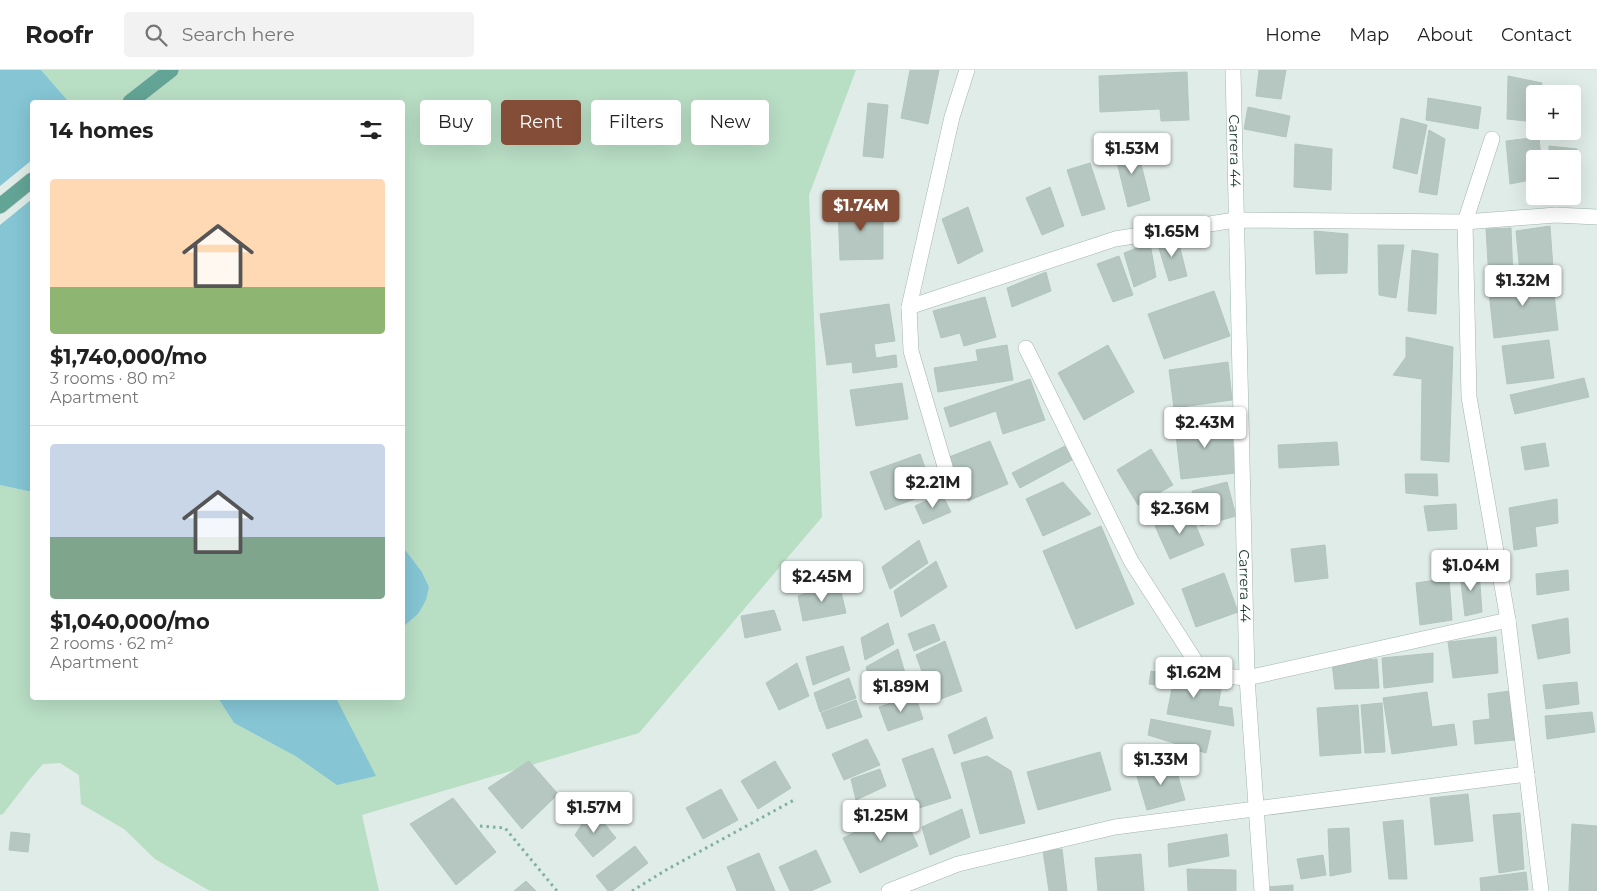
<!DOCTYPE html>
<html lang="en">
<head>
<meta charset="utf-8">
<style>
  :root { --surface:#fff; --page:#f2f2f2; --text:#222; --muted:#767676; --line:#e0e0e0; --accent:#834d37 }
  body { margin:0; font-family:Montserrat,sans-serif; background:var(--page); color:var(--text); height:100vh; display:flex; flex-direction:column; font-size:19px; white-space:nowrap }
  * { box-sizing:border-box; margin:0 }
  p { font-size:16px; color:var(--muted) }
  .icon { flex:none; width:28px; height:28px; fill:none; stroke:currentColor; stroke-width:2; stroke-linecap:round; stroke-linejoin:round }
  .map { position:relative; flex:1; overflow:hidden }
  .details { position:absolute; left:30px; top:30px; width:375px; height:600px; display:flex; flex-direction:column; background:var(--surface); border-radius:5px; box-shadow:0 5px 20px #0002 }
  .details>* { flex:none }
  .guide { position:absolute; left:420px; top:30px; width:475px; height:45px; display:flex; gap:10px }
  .tools { position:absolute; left:1526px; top:15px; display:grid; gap:10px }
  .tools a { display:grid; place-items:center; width:55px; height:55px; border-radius:5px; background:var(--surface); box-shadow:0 5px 20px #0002; font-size:25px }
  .price { position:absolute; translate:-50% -42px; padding:0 11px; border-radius:5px; background:#fff; color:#222; font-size:16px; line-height:32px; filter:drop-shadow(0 1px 2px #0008) }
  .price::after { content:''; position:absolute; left:50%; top:30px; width:15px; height:11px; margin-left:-8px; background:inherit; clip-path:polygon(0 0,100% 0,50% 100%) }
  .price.active { background:var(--accent); color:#fff }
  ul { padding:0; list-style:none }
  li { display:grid; align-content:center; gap:10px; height:265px; padding:0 20px }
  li+li { border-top:1px solid var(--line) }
  li span { display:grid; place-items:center; height:155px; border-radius:5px; color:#555 }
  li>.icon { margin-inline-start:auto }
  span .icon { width:90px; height:90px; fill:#fffc; stroke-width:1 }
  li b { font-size:21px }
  h2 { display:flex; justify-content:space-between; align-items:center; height:60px; padding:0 20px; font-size:21px }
  .tag { padding:0 18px; border-radius:5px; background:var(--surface); box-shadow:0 5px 20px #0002; font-size:18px; line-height:45px }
  .tag.active { background:var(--accent); color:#fff }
  header { display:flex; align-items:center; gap:30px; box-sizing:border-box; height:70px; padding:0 25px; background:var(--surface); border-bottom:1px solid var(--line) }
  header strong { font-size:24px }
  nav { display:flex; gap:28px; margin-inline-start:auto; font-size:18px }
  .search { width:350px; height:45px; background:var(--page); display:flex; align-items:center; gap:12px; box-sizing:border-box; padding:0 18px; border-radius:5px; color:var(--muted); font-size:19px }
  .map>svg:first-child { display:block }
  .green { fill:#b8dec4 }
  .water { fill:#85c5d4 }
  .pier { fill:#e0ece7 }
  .building { fill:#b5c7c0; stroke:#b2c6be }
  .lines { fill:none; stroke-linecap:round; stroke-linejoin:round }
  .minor-casing { stroke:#a3b4ae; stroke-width:16 }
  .secondary-casing { stroke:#9eb8b0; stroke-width:16 }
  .primary-casing { stroke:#c1c9c7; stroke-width:16 }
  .path { stroke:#7fb1a3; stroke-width:3; stroke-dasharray:2.5 4; stroke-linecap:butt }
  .minor { stroke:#fff; stroke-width:15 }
  .secondary { stroke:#fff; stroke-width:15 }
  .primary { stroke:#62a495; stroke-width:15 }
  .labels { text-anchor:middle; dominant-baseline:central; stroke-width:5; stroke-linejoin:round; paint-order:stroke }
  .street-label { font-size:14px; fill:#203d36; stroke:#f1f8f5 }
</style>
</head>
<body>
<header>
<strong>Roofr</strong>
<div class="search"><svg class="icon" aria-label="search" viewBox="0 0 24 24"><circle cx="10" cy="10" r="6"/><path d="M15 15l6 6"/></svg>Search here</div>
<nav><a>Home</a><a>Map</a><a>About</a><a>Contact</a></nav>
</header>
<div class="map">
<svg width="1597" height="821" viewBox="0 0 1597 821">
  <rect width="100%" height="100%" fill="#e0ece7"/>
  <!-- green -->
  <polygon class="green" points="41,0 856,0 809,125 822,447 639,663 362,745 379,821 210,821 155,789 124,759 81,734 79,705 60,693 43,694 30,709 3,744 0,745 0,415 32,422 32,628 218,628 234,653 297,687 337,630 336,628 402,628 403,557 418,544 429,517 422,502 403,477 402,32 69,32"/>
  <!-- water -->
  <g class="water">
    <polygon points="0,0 41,0 69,32 32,32 32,422 0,415"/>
    <polygon points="403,477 422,502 429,517 426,530 418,544 403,557"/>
    <polygon points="218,628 336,628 376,706 337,715 297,687 234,653"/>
  </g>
  <!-- pier -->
  <polygon class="pier" points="32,90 32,129 0,155 0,116"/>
  <!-- building -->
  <g class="building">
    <polygon points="910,0 939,0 928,54 901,48"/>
    <polygon points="1259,0 1286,0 1281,29 1256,26"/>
    <polygon points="1187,2 1189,50 1161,51 1160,39 1100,42 1099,6"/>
    <polygon points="1508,6 1542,13 1541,24 1535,24 1535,52 1507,49"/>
    <polygon points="1428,28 1481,37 1478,59 1426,50"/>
    <polygon points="868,33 888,35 883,88 863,86"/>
    <polygon points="1248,37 1290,46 1286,67 1244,59"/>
    <polygon points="1401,48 1427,55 1417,104 1393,98"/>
    <polygon points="1429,60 1445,69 1437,125 1419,122"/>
    <polygon points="1539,67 1541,89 1535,89 1535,109 1510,114 1506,71"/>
    <polygon points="1136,74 1150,130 1128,137 1114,80"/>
    <polygon points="1295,74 1332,79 1331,120 1294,117"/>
    <polygon points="1549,76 1577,79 1576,110 1572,111 1572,89 1549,89"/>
    <polygon points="1090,93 1105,139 1082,146 1067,100"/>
    <polygon points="1050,117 1064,156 1042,165 1026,128"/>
    <polygon points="883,133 883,189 840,190 838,137"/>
    <polygon points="968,137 983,181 958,194 942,149"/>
    <polygon points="1550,156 1553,198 1520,203 1516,161"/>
    <polygon points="1511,158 1513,208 1489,209 1486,159"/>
    <polygon points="1314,161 1348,164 1347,203 1316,204"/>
    <polygon points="1177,166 1187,206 1169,211 1157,172"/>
    <polygon points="1150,173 1156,207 1134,217 1124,183"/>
    <polygon points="1378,175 1404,175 1396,228 1379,225"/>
    <polygon points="1412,180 1438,184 1436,244 1408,241"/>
    <polygon points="1119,186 1133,225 1113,232 1097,194"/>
    <polygon points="1046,202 1051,221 1012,237 1007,218"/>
    <polygon points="1552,206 1558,260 1494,268 1488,213"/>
    <polygon points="1214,221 1230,266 1164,289 1148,244"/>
    <polygon points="985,227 996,267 964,276 960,263 941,268 933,241"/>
    <polygon points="889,234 895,271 874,274 876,288 896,285 897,297 853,303 852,292 827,295 820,244"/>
    <polygon points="1406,267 1453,277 1449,392 1421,390 1422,309 1393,305 1406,287"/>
    <polygon points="1549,270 1554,308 1507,314 1502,276"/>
    <polygon points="1007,275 1013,310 938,322 934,298 978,291 976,280"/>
    <polygon points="1108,275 1134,322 1084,350 1058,303"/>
    <polygon points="1228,292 1232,330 1174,338 1169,300"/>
    <polygon points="1584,308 1589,327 1515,344 1510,325"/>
    <polygon points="1030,309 1045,350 1003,364 996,341 950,357 944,338"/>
    <polygon points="902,313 908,349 856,356 850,320"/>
    <polygon points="1230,350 1236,403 1181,409 1175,356"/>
    <polygon points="990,371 1008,414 968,431 949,387"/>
    <polygon points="1337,372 1339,395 1279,398 1278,375"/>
    <polygon points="1545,373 1549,396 1525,400 1521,377"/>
    <polygon points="1065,376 1072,390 1020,418 1012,403"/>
    <polygon points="1151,379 1173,415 1138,435 1117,400"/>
    <polygon points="920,384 934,422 885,440 870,402"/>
    <polygon points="1405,404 1437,404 1438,426 1406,423"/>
    <polygon points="1063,412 1091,444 1043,466 1026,429"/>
    <polygon points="1227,412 1236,446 1201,456 1192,421"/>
    <polygon points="942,424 951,442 923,454 915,436"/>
    <polygon points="1557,429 1558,453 1535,457 1537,476 1514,480 1509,438"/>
    <polygon points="1456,434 1457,459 1428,461 1424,436"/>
    <polygon points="1189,440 1204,475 1170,489 1155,456"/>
    <polygon points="1101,456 1134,534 1076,559 1043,481"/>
    <polygon points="919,470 928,493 890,519 882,497"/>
    <polygon points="1325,475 1328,508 1295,512 1291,479"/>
    <polygon points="936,491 947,517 901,547 894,521"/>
    <polygon points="1479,500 1482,542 1465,546 1460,503"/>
    <polygon points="1568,500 1569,520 1537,525 1536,504"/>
    <polygon points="1224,503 1238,542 1196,557 1182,519"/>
    <polygon points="1449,508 1452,550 1420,555 1416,513"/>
    <polygon points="839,513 846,543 803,551 798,526"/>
    <polygon points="774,540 781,560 745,568 741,546"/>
    <polygon points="1568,548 1570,583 1538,589 1532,555"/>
    <polygon points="888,553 894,574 865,590 861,568"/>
    <polygon points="934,554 940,570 914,581 908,564"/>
    <polygon points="1496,567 1498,603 1453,608 1448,572"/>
    <polygon points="945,571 962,621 933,632 916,585"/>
    <polygon points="843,576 850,600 813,615 806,587"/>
    <polygon points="898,579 909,617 875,628 866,597"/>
    <polygon points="1433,583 1433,612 1384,618 1382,588"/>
    <polygon points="1377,589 1379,618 1335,619 1332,593"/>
    <polygon points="797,593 809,626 779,640 766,613"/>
    <polygon points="1151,601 1222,614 1218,636 1232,638 1234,656 1167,644 1172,618 1149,614"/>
    <polygon points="849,608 856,628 820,642 814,623"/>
    <polygon points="1577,612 1579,634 1546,639 1543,615"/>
    <polygon points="1510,621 1515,670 1475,674 1473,651 1490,649 1488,624"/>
    <polygon points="1427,622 1432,657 1454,654 1457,675 1392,684 1383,628"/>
    <polygon points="915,625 923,649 888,661 879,637"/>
    <polygon points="856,630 862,647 827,659 821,643"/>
    <polygon points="1382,633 1385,682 1365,683 1361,635"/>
    <polygon points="1358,635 1361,683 1320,686 1317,638"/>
    <polygon points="1592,642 1595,662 1547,669 1545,646"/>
    <polygon points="986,647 993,668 954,684 948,665"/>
    <polygon points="1151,649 1211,661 1206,683 1148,665"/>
    <polygon points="867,669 880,695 844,710 832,684"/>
    <polygon points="933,678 951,728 919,738 902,689"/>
    <polygon points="1100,682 1111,720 1038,740 1027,702"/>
    <polygon points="987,686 1011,701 1025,753 980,764 961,693"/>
    <polygon points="529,691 558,724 522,759 488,718"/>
    <polygon points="775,691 791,718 758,739 741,711"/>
    <polygon points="1174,692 1185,730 1147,740 1136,703"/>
    <polygon points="880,699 886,716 856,730 851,709"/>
    <polygon points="721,719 738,750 703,769 686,738"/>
    <polygon points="1468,724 1473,771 1435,775 1430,728"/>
    <polygon points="453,728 496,782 456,815 410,754"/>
    <polygon points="592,738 616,768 593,787 575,765"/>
    <polygon points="962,739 970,767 930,785 922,757"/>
    <polygon points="901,740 918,776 860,803 843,768"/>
    <polygon points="1520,743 1524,799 1499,803 1493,745"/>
    <polygon points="1403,750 1407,809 1389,809 1383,752"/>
    <polygon points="1572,754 1597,756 1597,821 1569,821"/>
    <polygon points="1349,758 1351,802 1330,806 1328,759"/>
    <polygon points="11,762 30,764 28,782 9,780"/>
    <polygon points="1227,764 1229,786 1169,797 1168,774"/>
    <polygon points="635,776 648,793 612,821 608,821 596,806"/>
    <polygon points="1062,779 1067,821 1049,821 1043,781"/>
    <polygon points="816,780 831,812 811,821 790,821 779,797"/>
    <polygon points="759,783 775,821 737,821 727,797"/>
    <polygon points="1141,784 1144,821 1098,821 1095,788"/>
    <polygon points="1323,785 1326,805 1301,809 1297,789"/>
    <polygon points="1187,799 1236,800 1236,821 1188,821"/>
    <polygon points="1526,802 1528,820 1481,821 1480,808"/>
    <polygon points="526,811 536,821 514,821"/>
    <polygon points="1293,815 1293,821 1267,821 1267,817"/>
  </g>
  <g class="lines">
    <!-- minor casing -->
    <g class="minor-casing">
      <g id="minor">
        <polyline points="1492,69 1465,152 1469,327 1508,550 1541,821"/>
        <polyline points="909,237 1115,169 1235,150 1465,152 1556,145 1597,147"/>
        <polyline points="1026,278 1131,491 1201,600 1212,605 1247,608 1508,550"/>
        <polyline points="951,417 911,281 909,237 952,47 967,0"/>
        <polyline points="889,821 958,794 1115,757 1527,704"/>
      </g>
    </g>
    <!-- secondary casing -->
    <g class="secondary-casing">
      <g id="secondary">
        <path id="s1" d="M1233 0 1247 608 1262 821"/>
      </g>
    </g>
    <!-- primary casing -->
    <g class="primary-casing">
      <g id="primary">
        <polyline points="130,32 171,0"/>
        <polyline points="0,136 32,110"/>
      </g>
    </g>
    <!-- path -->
    <g class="path">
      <polyline points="480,756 505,758 557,821"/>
      <polyline points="632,821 666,800 794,730"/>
    </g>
    <!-- minor -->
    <use href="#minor" class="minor"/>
    <!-- secondary -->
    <use href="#secondary" class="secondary"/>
    <!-- primary -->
    <use href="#primary" class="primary"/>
  </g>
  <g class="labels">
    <!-- street labels -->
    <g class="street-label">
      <text stroke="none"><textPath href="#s1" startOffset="81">Carrera 44</textPath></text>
      <text stroke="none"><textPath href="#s1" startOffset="516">Carrera 44</textPath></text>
    </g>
  </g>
</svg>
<div class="tools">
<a>+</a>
<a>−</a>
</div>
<b class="price" style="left:1132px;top:105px">$1.53M</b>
<b class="price active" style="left:861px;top:162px">$1.74M</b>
<b class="price" style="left:1172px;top:188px">$1.65M</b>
<b class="price" style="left:1523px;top:237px">$1.32M</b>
<b class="price" style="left:1205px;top:379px">$2.43M</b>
<b class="price" style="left:933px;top:439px">$2.21M</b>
<b class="price" style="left:1180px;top:465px">$2.36M</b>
<b class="price" style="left:1471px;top:522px">$1.04M</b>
<b class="price" style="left:822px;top:533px">$2.45M</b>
<b class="price" style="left:1194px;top:629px">$1.62M</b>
<b class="price" style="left:901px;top:643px">$1.89M</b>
<b class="price" style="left:1161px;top:716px">$1.33M</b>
<b class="price" style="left:594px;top:764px">$1.57M</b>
<b class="price" style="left:881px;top:772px">$1.25M</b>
<div class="guide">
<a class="tag">Buy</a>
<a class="tag active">Rent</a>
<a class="tag">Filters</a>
<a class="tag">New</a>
</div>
<section class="details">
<h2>14 homes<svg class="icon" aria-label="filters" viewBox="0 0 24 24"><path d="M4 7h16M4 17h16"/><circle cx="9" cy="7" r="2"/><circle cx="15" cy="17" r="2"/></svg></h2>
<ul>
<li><span style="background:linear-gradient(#ffd9b3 70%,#8fb573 0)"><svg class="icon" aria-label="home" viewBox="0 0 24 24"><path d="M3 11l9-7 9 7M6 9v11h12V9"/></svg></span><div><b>$1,740,000/mo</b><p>3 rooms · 80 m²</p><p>Apartment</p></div></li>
<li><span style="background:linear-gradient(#c9d6e8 60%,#7fa58c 0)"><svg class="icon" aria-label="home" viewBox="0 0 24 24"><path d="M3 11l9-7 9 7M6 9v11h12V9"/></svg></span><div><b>$1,040,000/mo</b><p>2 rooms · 62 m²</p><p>Apartment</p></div></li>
</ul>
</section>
</div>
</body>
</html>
